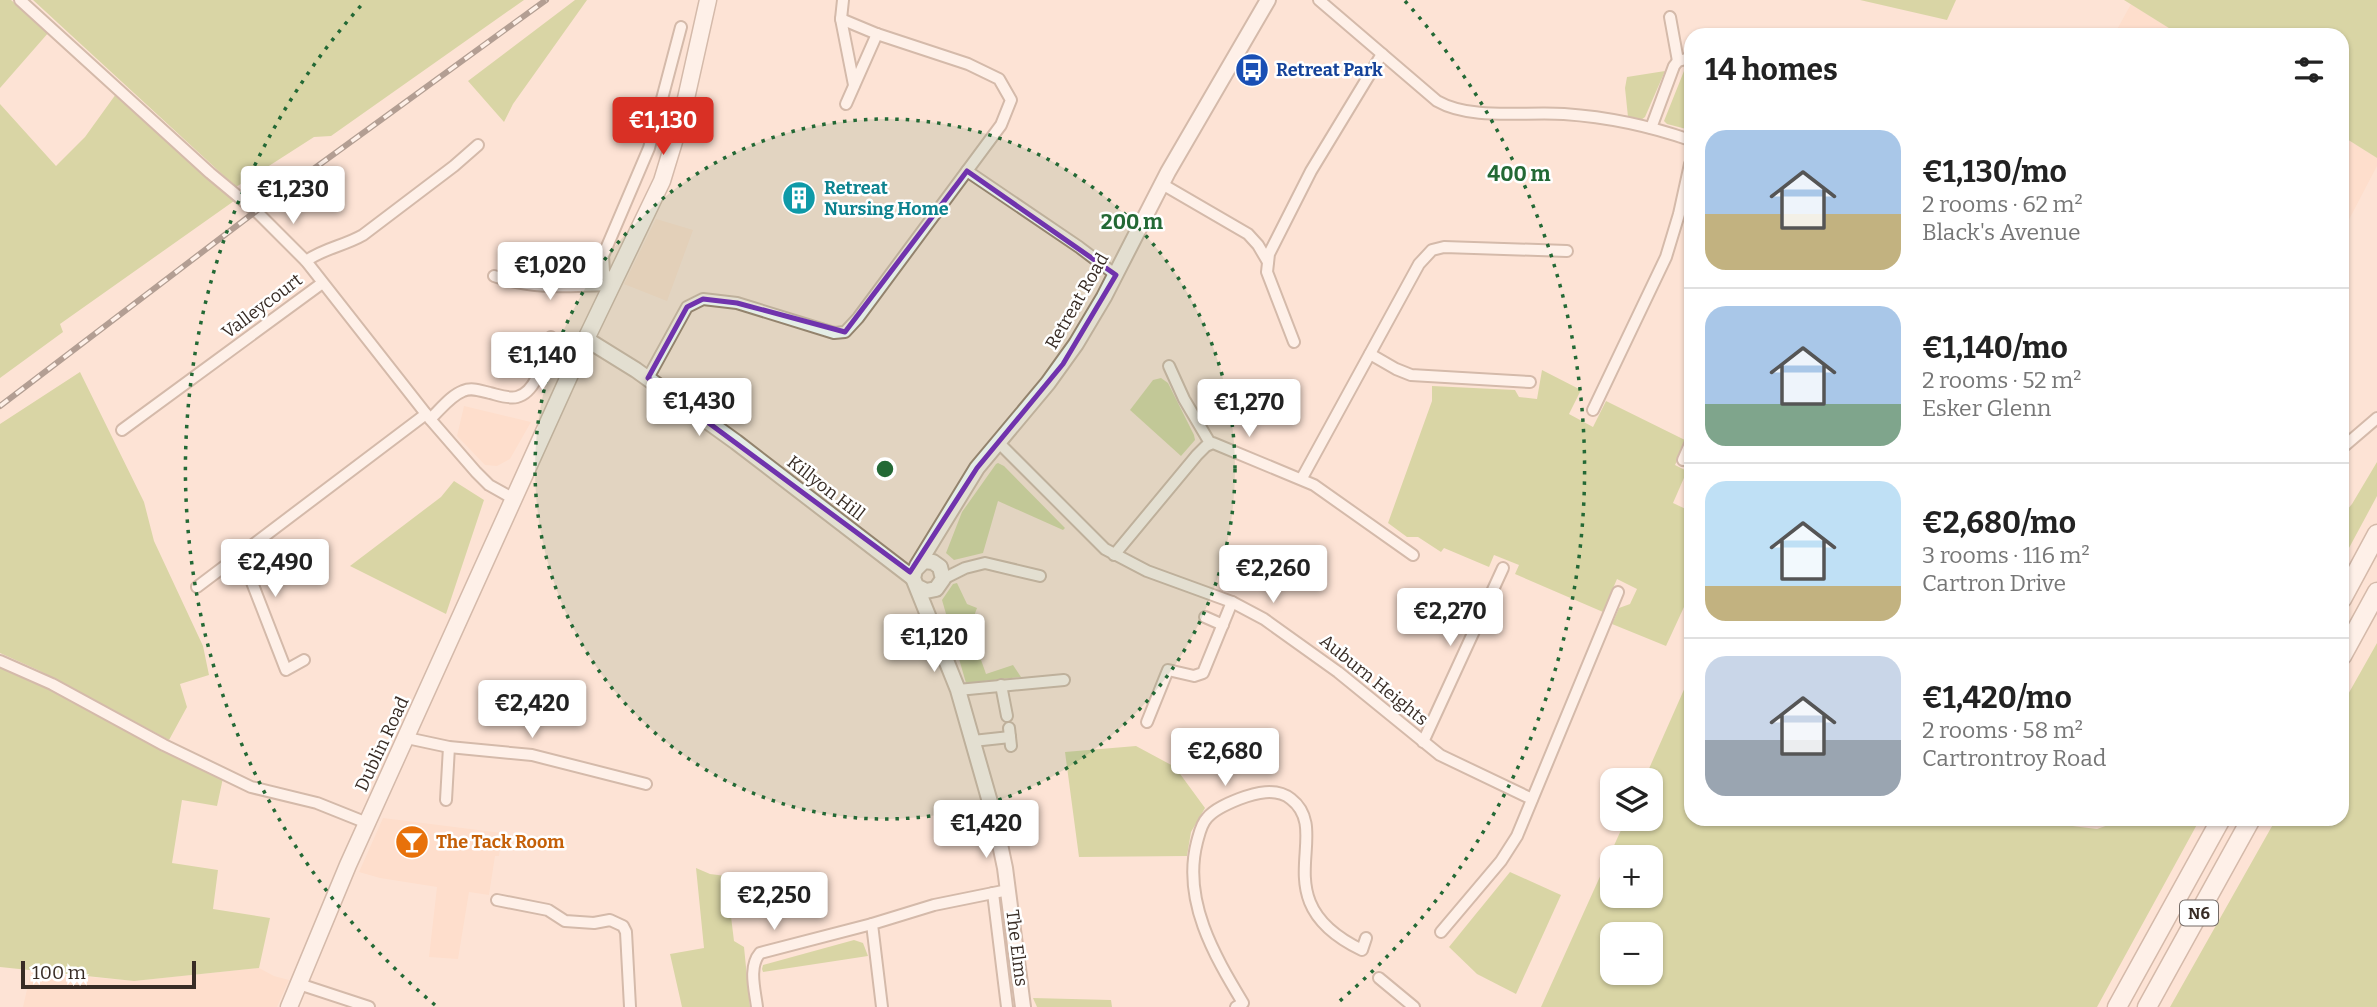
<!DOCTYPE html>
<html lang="en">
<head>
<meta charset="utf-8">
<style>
  :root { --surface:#fff; --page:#f2f2f2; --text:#222; --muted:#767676; --line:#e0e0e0; --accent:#d93025 }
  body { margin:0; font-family:Bitter,serif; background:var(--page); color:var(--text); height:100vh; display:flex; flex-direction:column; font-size:26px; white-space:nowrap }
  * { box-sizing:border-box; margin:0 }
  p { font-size:23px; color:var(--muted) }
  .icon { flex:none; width:38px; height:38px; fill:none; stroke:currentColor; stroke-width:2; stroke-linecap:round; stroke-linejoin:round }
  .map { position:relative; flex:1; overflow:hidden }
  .panel { position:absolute; left:1684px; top:28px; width:665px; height:798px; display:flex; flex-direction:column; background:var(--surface); border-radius:21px; box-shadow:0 2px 5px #0004 }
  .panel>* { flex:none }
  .buttons { position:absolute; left:1600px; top:768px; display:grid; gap:14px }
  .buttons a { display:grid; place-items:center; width:63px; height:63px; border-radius:14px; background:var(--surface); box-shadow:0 2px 5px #0004; font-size:35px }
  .scale { position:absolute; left:21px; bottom:18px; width:175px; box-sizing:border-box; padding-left:7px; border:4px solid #382c25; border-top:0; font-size:19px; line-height:24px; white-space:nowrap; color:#382c25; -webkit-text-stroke:5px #fff; paint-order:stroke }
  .price { position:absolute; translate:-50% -60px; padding:0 16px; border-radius:7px; background:#fff; color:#222; font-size:23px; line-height:46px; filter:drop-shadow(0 2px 4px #0008) }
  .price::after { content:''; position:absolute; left:50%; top:42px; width:21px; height:16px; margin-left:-10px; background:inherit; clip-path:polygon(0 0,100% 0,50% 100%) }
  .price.selected { background:var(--accent); color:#fff }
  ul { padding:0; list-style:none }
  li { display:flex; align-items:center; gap:21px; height:175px; padding:0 21px }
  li+li { border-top:2px solid var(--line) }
  li span { display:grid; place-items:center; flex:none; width:196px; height:140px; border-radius:21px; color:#555 }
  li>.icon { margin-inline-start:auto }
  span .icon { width:84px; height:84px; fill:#fffc; stroke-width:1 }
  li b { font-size:30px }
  h2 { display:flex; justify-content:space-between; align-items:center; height:84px; padding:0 21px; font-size:30px }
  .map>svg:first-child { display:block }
  .built { fill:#fed7c1 }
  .green { fill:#aec36c; fill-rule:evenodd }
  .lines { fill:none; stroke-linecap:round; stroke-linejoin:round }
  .minor-casing { stroke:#a38776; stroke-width:14 }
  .tertiary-casing { stroke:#a38776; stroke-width:18 }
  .secondary-casing { stroke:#a38776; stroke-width:19 }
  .trunk-casing { stroke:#a38776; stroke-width:21 }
  .minor { stroke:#fff; stroke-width:10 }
  .tertiary { stroke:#fff; stroke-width:14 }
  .secondary { stroke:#fff; stroke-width:16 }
  .trunk { stroke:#fff; stroke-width:18 }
  .rail-casing { stroke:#594b43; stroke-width:6 }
  .rail { stroke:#fff; stroke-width:3.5; stroke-dasharray:10; stroke-linecap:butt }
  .marked { fill:none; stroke:#7b2cbf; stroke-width:5; stroke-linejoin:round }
  .ring { fill:none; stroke:#236935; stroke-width:3.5; stroke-dasharray:3.5 7 }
  .labels { text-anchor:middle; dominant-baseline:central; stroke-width:5; stroke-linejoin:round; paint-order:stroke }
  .shield { fill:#fff; stroke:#746b66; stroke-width:2 }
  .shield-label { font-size:16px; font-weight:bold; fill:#382c25 }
  .transit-label { font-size:18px; font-weight:bold; fill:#164399; stroke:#fff; text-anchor:start }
  .culture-label { font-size:18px; font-weight:bold; fill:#0d838f; stroke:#fff; text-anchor:start }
  .street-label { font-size:18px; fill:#382c25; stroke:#fff }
  .food-label { font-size:18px; font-weight:bold; fill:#c56008; stroke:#fff; text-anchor:start }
  .centre { fill:#236935; stroke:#fff; stroke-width:3.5 }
  .ring-label { font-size:21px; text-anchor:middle; font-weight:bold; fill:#236935; stroke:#fff; stroke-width:5; stroke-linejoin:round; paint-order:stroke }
</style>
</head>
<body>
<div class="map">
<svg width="2377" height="1007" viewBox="0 0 2377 1007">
  <rect width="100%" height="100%" fill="#fde3d5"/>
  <!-- built -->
  <g class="built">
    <polygon points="2131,4 2180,35 2114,35"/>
    <polygon points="2342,136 2377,158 2377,166 2342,233"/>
    <polygon points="656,219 693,230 667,301 624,284"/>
    <polygon points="464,406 531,422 510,459 497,466 485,465 457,436"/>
    <polygon points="383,818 502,833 499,856 495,856 489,895 469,892 458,959 429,957 437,887 380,878 359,872"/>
    <polygon points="259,968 274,976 289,980 277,1007 23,1007 31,972 134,981"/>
  </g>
  <!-- green -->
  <g class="green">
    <polygon points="0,0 11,0 49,32 0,88"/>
    <polygon points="33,0 524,0 331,136 314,137 236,187"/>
    <polygon points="575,0 587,0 513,104 504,122 468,81"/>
    <polygon points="1860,0 1956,0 1947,20"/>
    <polygon points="2124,0 2377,0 2377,158 2342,136 2342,35 2180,35"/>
    <polygon points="1688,68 1690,68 1690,130 1667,124 1664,121 1684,71"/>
    <polygon points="1665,71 1645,117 1641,120 1628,117 1625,88 1627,77"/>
    <polygon points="116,94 234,201 60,324 63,332 0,378 0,104 56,166 85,137"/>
    <polygon points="1542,370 1581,390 1569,414 1593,427 1606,401 1687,441 1675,465 1687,471 1673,503 1690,511 1690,594 1666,646 1612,624 1619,608 1630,604 1637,589 1617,579 1603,612 1515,574 1519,565 1494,555 1489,567 1444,548 1441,552 1418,537 1407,537 1388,523 1432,401 1432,386 1515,390 1519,397 1537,399"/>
    <polygon points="80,372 144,502 154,541 203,646 209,675 180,684 187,707 169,740 40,671 0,653 0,424"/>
    <polygon points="1161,378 1168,383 1194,435 1195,440 1181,456 1130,410 1153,380"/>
    <polygon points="2377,462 2377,496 2342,561 2342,516 2352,504"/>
    <polygon points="998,463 1004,466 1065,528 1063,530 998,501 983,553 954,560 946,553 962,512 996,464"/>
    <polygon points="454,481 484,500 446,614 350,566 441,497"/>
    <path d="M957 583 967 604 977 608C967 631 979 652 986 674L1013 665 1021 677 966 683 942 600 953 584Z"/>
    <polygon points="2377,643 2377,1007 2170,1007 2276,819 2342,819 2342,705"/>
    <polygon points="0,667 57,690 223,778 217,806 182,800 172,863 218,870 213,909 270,918 259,968 134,981 0,967"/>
    <path d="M1690 676V819H2016L2097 829 2125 819H2200L2097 1007H1541L1626 819H1650V780H1644ZM1612 858H1650V896H1612ZM1612 934H1650V973H1612Z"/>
    <polygon points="1136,746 1175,767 1205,808 1191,832 1187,856 1079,857 1065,752"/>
    <polygon points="696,868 710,874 726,876 734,941 744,947 750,1007 682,1007 670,954 704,948"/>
    <polygon points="1510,872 1561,895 1516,994 1477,974 1449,947"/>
    <polygon points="854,940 863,943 868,956 763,972 762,969 763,965"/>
    <polygon points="1033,998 1111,1000 1112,1007 1037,1007"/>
  </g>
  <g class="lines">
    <!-- minor casing -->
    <g class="minor-casing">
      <g id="minor">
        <polyline points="20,0 210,173 258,213 306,261 430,419 476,472 489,485 514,499"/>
        <polyline points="843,0 841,19 854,85"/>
        <path d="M1319 0 1437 101C1472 121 1526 111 1564 114 1607 117 1650 126 1690 140"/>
        <polyline points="1670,17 1678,61"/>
        <polyline points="846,104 877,34"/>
        <polyline points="1651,128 1674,66 1678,61 1690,58"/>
        <polyline points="967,171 1079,247 1116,275"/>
        <polyline points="1162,184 1248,234 1258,245 1268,262"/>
        <path d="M306 261C324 248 344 246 363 235L454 166 478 145"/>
        <path d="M494 276C532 290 573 286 612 285"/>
        <polyline points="612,285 604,272 603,256 649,148 681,27"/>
        <polyline points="1294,342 1267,272 1269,254 1311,171 1382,54"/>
        <polyline points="1370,354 1396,369 1411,375 1530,382"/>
        <polyline points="1169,366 1184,399 1210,443"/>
        <polyline points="648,378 687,307 703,299 737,303 834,333 845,332 858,318 1001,125 1011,100 999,79 968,64 877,34 841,19"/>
        <polyline points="1593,410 1666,257 1679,214 1690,164"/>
        <path d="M430 419C440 410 450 396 463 391 472 387 481 391 490 393 498 395 508 399 517 397 538 392 545 354 551 337"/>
        <polyline points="122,430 321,284"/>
        <polyline points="998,442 1105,549 1147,571 1232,602 1264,619 1338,672 1440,755 1532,799"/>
        <polyline points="2342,448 2377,418"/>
        <polyline points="1683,460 1690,444"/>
        <polyline points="1302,478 1419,264 1432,250 1444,247 1567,251"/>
        <polyline points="241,554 286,670 304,660"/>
        <polyline points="1114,555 1197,455 1206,446 1213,443 1314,485 1413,555"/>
        <polyline points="943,579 965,568 985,563 1040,576"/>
        <polyline points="197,587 426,414"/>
        <polyline points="1205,617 1223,625"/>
        <polyline points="0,661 52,684 164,745 251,787 317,803 367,823"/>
        <polyline points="1001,685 1007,716"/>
        <polyline points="958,690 1064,680"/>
        <polyline points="1147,722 1168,670 1194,676 1203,673 1232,602"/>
        <polyline points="1009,728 1011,746"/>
        <polyline points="407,738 449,747 532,755 646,784"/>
        <polyline points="973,741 1010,737"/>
        <polyline points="1423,742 1503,568"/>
        <polyline points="446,800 449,747"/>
        <polyline points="993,893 1007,1007"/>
        <polyline points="497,900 548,910 565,921 594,923 610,920 623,926 626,932 630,1007"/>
        <polyline points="1441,932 1501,861 1517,836 1618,592"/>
        <polyline points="1379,978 1414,1007"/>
        <polyline points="299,984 369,1007"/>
        <path d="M757 1007C755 990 748 967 760 953L872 924"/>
        <polyline points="882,1007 872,924 934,905 1008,890"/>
        <path d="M1236 1007 1243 1003C1214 955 1182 900 1197 842 1199 835 1201 824 1207 818 1214 809 1229 803 1239 799 1255 793 1276 787 1291 799 1335 833 1260 901 1362 950L1366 938"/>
      </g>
    </g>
    <!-- tertiary casing -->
    <g class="tertiary-casing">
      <g id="tertiary">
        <polyline points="586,339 636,370 736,442 913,578"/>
        <polyline points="917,566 977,468 1048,383 1076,344 1104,297 1168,172 1268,0"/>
        <polyline points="918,587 926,591 936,589 943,579 940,567 933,562 924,561 915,570 913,578 958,690 994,816 1005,868 1023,1007"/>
      </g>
    </g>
    <!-- secondary casing -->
    <g class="secondary-casing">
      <polyline id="secondary" points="289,1007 348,865 586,339 662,181 683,112 708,0"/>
    </g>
    <!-- trunk casing -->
    <g class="trunk-casing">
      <g id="trunk">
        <polyline points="2342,599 2377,534"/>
        <polyline points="2342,656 2377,592"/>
        <polyline points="2117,1007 2221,819"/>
        <polyline points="2147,1007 2251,819"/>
      </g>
    </g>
    <!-- minor -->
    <use href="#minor" class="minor"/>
    <!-- tertiary -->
    <use href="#tertiary" class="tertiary"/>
    <!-- secondary -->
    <use href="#secondary" class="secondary"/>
    <!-- trunk -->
    <use href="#trunk" class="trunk"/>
    <!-- rail casing -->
    <g class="rail-casing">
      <polyline id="rail" points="0,406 268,202 546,0"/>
    </g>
    <!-- rail -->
    <use href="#rail" class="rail"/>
  </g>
  <!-- marked area -->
  <path d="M0 0H2377V1007H0ZM967 171 1116 275 1063 364 977 468 910 572 648 378 687 307 703 299 737 303 845 332Z" fill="#fde3d5" fill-opacity=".55" fill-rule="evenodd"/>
  <path class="marked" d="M967 171 1116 275 1063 364 977 468 910 572 648 378 687 307 703 299 737 303 845 332Z"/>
  <!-- distance rings -->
  <circle cx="885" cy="469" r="350" fill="#236935" fill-opacity=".12"/>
  <g class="ring">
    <circle cx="885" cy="469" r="350"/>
    <path d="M435 1005A700 700 0 0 1 365 1M1405 1A700 700 0 0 1 1335 1005"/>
  </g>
  <!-- icons -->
  <defs>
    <g id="bus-disc" transform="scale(1.75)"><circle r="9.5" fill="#1a4fb4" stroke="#fff"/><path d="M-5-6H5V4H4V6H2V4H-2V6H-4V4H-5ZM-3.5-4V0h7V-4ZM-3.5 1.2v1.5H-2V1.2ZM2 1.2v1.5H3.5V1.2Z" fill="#fff"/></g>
    <g id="building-disc" transform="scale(1.75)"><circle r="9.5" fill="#0f9aa8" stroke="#fff"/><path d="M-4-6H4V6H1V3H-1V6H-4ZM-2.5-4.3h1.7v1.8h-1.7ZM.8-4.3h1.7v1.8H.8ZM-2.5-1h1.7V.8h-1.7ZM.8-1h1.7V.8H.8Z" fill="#fff"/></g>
    <g id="bar-disc" transform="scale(1.75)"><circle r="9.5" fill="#e8710a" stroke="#fff"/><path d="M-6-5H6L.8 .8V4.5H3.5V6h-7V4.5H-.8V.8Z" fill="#fff"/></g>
  </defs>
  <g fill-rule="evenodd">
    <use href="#bus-disc" x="1252" y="70"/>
    <use href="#building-disc" x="799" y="198"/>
    <use href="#bar-disc" x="412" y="842"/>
  </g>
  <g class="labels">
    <!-- shield labels -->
    <rect class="shield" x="2180" y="900.5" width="38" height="25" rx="5"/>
    <g class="shield-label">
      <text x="2199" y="913">N6</text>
    </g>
    <!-- transit labels -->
    <g class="transit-label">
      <text x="1276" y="70">Retreat Park</text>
    </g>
    <!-- culture labels -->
    <g class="culture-label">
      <text x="824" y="188">Retreat<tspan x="824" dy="21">Nursing Home</tspan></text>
    </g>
    <!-- street labels -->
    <g class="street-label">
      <text transform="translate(1077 301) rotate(-60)">Retreat Road</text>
      <text transform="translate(262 306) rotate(-37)">Valleycourt</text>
      <text transform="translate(826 488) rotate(38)">Killyon Hill</text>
      <text transform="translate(1374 680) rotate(39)">Auburn Heights</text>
      <text transform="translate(382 744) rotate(-65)">Dublin Road</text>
      <text transform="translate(1017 948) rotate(83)">The Elms</text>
    </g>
    <!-- food labels -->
    <g class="food-label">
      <text x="436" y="842">The Tack Room</text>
    </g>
  </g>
  <circle cx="885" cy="469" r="10" class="centre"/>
  <g class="ring-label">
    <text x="1519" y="181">400 m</text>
    <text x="1132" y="229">200 m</text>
  </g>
</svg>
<div class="buttons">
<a><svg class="icon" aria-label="layers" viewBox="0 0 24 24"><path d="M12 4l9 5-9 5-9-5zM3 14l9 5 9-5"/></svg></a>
<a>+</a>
<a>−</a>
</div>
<div class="scale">100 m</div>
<b class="price selected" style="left:663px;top:157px">€1,130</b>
<b class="price" style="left:293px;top:226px">€1,230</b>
<b class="price" style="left:550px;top:302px">€1,020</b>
<b class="price" style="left:542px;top:392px">€1,140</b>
<b class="price" style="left:699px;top:438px">€1,430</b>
<b class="price" style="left:1249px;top:439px">€1,270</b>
<b class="price" style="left:275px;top:599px">€2,490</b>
<b class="price" style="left:1273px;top:605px">€2,260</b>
<b class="price" style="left:1450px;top:648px">€2,270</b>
<b class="price" style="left:934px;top:674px">€1,120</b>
<b class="price" style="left:532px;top:740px">€2,420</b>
<b class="price" style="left:1225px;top:788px">€2,680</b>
<b class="price" style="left:986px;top:860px">€1,420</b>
<b class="price" style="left:774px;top:932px">€2,250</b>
<section class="panel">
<h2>14 homes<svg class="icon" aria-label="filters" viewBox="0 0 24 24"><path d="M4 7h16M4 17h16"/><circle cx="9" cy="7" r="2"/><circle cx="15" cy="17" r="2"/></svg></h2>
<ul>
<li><span style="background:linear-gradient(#a9c7e8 60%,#c2b280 0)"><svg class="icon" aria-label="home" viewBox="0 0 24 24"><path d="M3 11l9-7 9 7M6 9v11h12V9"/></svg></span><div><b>€1,130/mo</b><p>2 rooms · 62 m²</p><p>Black's Avenue</p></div></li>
<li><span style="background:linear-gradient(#a9c7e8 70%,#7fa58c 0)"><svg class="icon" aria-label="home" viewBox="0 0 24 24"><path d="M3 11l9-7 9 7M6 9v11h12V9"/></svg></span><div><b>€1,140/mo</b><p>2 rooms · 52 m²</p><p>Esker Glenn</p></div></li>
<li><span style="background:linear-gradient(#bfe0f5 75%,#c2b280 0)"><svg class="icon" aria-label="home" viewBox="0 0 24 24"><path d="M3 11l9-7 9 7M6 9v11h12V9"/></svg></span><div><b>€2,680/mo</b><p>3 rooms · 116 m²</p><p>Cartron Drive</p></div></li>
<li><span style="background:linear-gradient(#c9d6e8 60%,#9aa5b1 0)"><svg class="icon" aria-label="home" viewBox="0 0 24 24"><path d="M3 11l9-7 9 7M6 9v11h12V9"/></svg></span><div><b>€1,420/mo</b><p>2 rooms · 58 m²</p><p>Cartrontroy Road</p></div></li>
</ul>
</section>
</div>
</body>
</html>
